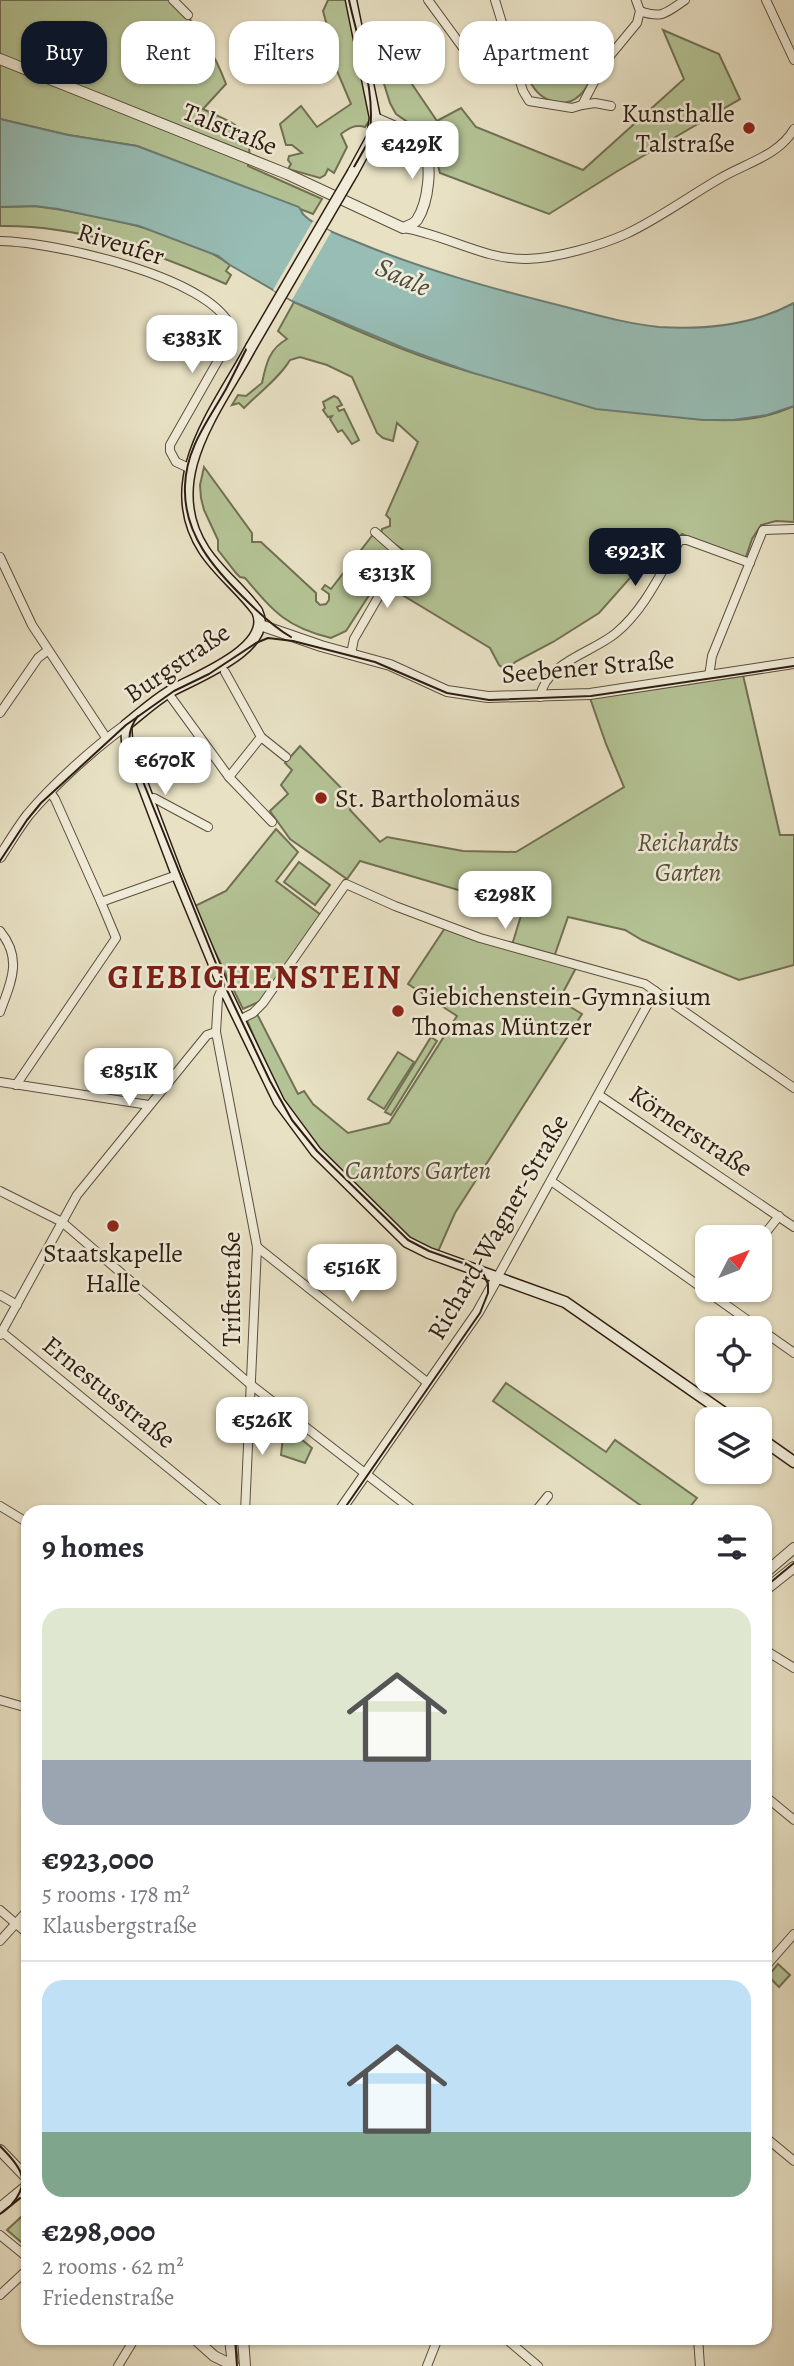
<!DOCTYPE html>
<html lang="en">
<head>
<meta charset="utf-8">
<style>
  :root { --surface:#fff; --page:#f7f7f7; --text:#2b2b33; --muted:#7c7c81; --line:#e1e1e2; --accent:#111827 }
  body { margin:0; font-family:Alegreya,serif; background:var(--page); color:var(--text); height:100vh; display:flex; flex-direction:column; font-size:26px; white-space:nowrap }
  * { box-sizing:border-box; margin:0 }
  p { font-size:23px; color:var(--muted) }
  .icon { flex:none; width:38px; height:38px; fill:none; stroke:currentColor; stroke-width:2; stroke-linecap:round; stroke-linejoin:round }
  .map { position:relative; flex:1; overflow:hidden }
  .sheet { position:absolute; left:21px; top:1505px; width:751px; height:840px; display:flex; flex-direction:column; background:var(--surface); border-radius:21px; box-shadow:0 2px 5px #0004 }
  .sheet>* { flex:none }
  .banner { position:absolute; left:21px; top:21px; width:752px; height:63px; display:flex; gap:14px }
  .needle { width:46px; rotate:48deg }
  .controls { position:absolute; left:695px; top:1225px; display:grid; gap:14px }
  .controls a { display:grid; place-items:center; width:77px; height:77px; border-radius:14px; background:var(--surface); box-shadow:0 2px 5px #0004; font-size:35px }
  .price { position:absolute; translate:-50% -60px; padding:0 16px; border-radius:14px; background:#fff; color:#222; font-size:23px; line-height:46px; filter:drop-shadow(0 2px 4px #0008) }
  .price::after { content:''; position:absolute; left:50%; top:42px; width:21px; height:16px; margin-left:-10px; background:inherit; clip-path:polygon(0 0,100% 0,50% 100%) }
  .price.active { background:var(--accent); color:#fff }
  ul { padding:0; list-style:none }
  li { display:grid; align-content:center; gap:14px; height:371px; padding:0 21px }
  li+li { border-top:2px solid var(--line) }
  li span { display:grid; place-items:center; height:217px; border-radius:21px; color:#555 }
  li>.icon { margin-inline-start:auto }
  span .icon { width:126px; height:126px; fill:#fffc; stroke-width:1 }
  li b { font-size:30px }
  h2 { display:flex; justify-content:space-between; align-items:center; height:84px; padding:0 21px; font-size:30px }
  .pill { padding:0 24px; border-radius:21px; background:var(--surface); box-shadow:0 2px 5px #0004; font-size:24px; line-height:63px }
  .pill.active { background:var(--accent); color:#fff }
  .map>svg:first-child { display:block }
  .green { fill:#b4c395; stroke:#717053; stroke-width:2 }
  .water { fill:#97bdb5; stroke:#6d7d73; stroke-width:2 }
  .pier { fill:#e8e1c4 }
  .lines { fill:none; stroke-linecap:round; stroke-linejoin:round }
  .minor-casing { stroke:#5c4e3e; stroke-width:10 }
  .tertiary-casing { stroke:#5c4e3e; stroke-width:12 }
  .secondary-casing { stroke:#2e1d11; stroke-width:13 }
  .minor { stroke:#f0ecd9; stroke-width:8 }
  .tertiary { stroke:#f0ecd9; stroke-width:10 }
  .secondary { stroke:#f0ecd9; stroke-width:10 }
  .tram { stroke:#2e1d11; stroke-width:2 }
  .secondary-bridge-casing { stroke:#2e1d11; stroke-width:13; stroke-linecap:butt }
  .secondary-bridge { stroke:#f0ecd9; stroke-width:10 }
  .poi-dot { fill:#8f2418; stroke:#f0ecd9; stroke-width:2.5 }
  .labels { text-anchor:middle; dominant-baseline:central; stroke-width:5; stroke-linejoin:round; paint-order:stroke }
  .poi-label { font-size:26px; fill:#2e1d11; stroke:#f0ecd9; text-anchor:start }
  .street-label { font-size:26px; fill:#2e1d11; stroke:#f0ecd9 }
  .park-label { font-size:26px; font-style:italic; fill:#564f39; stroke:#f0ecd9 }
  .water-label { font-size:28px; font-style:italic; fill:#4e4d42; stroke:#f0ecd9 }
  .district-label { font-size:33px; font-weight:bold; letter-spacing:2px; fill:#7a1f14; stroke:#f0ecd9 }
</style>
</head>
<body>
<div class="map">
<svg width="794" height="2366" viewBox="0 0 794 2366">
  <rect width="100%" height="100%" fill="#e8e1c4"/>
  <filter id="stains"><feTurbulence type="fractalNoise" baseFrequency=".00286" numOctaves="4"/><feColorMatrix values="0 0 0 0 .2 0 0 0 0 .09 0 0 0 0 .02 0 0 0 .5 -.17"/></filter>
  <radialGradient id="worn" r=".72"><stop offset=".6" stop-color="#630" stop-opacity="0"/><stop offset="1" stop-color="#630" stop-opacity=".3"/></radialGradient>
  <!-- green -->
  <g class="green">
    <path d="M0 0H173C197 25 214 52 226 84L203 109C232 123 256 128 248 166L322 199 313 214 137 146 68 135 0 119Z"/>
    <path d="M328 0H349L372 117 365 127C355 124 349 128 341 134L347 147 334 173 328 169 325 175 320 178 288 169 291 164 288 160 289 156 302 153 292 145H286L280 124 301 106 317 127 351 104 337 71 334 35 321 47 309 46 328 29 323 11Z"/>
    <path d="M585 24 592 49H595C598 77 578 117 545 98 532 91 526 74 523 61L542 56 547 63 580 53 573 28Z"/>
    <polygon points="663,30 719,54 740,99 616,172 549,214 440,173 432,143 422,132 396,114 390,103 380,71 399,65 437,121 461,108 476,127 583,170 684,79"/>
    <path d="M35 206C89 213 187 232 230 265L226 271 231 275 226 284C153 252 81 225 0 226V207Z"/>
    <path d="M294 302C348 327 410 355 467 371 502 381 540 386 576 394 644 408 728 438 794 406V522L776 521 761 525 752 539 745 560 682 534 674 542 657 534 640 545 629 544 631 577 599 613 553 642 515 662 507 671 499 665 490 648 399 593 390 584 407 553 381 534 382 529 390 526V519L386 515 418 442 397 423 393 441 383 438 377 433 352 377 327 365 300 357 290 360C280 377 259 393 244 408L239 403 232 405 238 395 246 396 262 383C266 364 269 349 287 339L278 331Z"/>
    <polygon points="334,396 338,398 342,405 337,407 339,411 344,409 359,440 352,444 342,430 338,432 330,419 332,416 328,417 323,410 325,408 323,402"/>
    <path d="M204 467 252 533V542H261L316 593V601L320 605 326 604 329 600V594L322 589 325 585 331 589 375 532 397 552 346 631 331 638C286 627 274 612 245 578L240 577 236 573 218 550V540L204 510 201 498 200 485Z"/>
    <polygon points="743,675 780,835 794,835 794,965 739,980 642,940 625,930 568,917 554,957 512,945 523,909 360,861 347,879 290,839 270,811 288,794 281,785 292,770 285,763 300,746 353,800 350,810 380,842 387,837 463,851 516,852 624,787 606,744 590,698"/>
    <polygon points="276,829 298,852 276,881 321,915 263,1000 243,1009 193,907 226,891"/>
    <polygon points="299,862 330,885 315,905 284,882"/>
    <polygon points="445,928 577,966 559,1000 582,1014 455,1213 436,1256 408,1239 318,1151 281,1100 246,1018 256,1012 298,1094 304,1091 313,1104 348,1133 389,1123 457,1016 408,984"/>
    <polygon points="431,1037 437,1041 391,1115 385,1112"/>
    <polygon points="398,1052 414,1062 384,1109 368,1099"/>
    <polygon points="506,1383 606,1452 615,1440 697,1498 689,1508 694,1512 650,1512 493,1401"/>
    <polygon points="290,1430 312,1448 305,1463 281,1455 283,1437"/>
    <polygon points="778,1964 790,1975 779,1987 768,1976"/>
    <polygon points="21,2217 28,2226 28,2248 7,2230"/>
  </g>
  <!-- water -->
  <path class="water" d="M0 119 68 135 137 146 299 207C301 210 302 214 305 216 315 226 339 235 352 240 421 269 493 289 566 307 597 315 628 324 659 327 706 330 753 325 794 303V406L767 415 733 420H703L596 409 470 372 406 349 294 302 230 265 218 256 139 226 58 209 35 206 0 207Z"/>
  <!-- pier -->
  <polygon class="pier" points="313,221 331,232 292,300 273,290"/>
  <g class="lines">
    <!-- minor casing -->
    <g class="minor-casing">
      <g id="minor">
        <polyline points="173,0 188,15"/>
        <polyline points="428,0 482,74 489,74 514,64"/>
        <polyline points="495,0 523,91 529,101 572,108 582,105 604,63 637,23 640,11 636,0"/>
        <polyline points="766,0 794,60"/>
        <path d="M640 11C662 19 666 13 685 0"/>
        <polyline points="582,105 595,103 611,106"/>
        <path d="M403 228C445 234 483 260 527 259 557 258 599 246 626 234 658 219 688 197 719 179 743 164 779 156 794 129"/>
        <path d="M0 241C53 242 211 276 232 329L228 343 170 445V451L176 462 189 468"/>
        <polyline points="0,557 32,625 107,739"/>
        <polyline points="351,654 354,639 402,556 375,532"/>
        <polyline points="225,672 261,737 229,777"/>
        <polyline points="709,676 712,656 763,530 794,529"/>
        <polyline points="168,693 229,777 272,822"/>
        <path d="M540 697C546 662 592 653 616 633 645 609 661 572 680 540H687L750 563"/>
        <polyline points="0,713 38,658 47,651"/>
        <polyline points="261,737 286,757"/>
        <polyline points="50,792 55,799 101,902 177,875"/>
        <polyline points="149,799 154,798 208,827"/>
        <path d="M0 931C23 959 11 982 0 1012"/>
        <polyline points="223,986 218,998 216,1032 257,1247 245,1512"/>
        <polyline points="239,1020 253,1013 263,1003 346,884 395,906 480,938 645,984 794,1088"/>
        <polyline points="0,1082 149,1105"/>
        <polyline points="16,1085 116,938 101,902"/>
        <polyline points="599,1095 794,1227"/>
        <polyline points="551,1181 794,1353"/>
        <polyline points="0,1191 62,1222 250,1384 415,1512"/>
        <polyline points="760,1240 779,1216"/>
        <polyline points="257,1247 428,1383"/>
        <polyline points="497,1278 655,991"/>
        <polyline points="0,1295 17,1305"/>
        <polyline points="2,1332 222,1512"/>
        <polyline points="0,1335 77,1195 207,1035 216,1032"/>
        <polyline points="0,1506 28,1523"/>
        <polyline points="535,1512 548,1496"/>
        <polyline points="765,1650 794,1668"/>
        <polyline points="0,1700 28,1708"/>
        <polyline points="765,1796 794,1820"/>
        <polyline points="0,1910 28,1934"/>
        <polyline points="0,1941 28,1910"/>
        <polyline points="765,1967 794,1934"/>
        <polyline points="765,2137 794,2161"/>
        <polyline points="0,2235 28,2258"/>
        <polyline points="0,2295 28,2269"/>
        <polyline points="505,2338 538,2366"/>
        <polyline points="698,2338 700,2366"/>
        <polyline points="118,2366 135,2338"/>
        <polyline points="427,2366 438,2338"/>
      </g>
    </g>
    <!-- tertiary casing -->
    <g class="tertiary-casing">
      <g id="tertiary">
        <path d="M0 59 287 174 403 228C408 226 414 224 417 220 428 203 434 162 422 146 410 131 392 126 375 118"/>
        <polyline points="372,137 410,136"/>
        <polyline points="260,625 321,646 390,665 447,691 488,697 590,694 794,663"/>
        <path d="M0 857C9 843 18 828 28 815 53 785 94 748 126 725"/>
        <polyline points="339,1512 478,1312 497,1278"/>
        <polyline points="765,1573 794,1548"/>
        <polyline points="765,1590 794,1567"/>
        <polyline points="0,2150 28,2179"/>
        <polyline points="0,2208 28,2185"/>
        <polyline points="194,2338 214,2356 234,2366"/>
        <polyline points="230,2338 233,2366"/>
        <polyline points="243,2338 245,2366"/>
      </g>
    </g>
    <!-- secondary casing -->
    <g class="secondary-casing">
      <g id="secondary">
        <polyline points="351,0 375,118 372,137 353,172"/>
        <path d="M251 347C218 409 158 479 204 550 219 573 241 589 257 611 275 648 194 678 169 692 154 701 140 714 126 725L127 741 135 764 177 875 223 986 279 1102 316 1152 407 1242 429 1253 565 1302 733 1419"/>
        <polyline points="760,1438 794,1462"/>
      </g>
    </g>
    <!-- minor -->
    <use href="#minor" class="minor"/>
    <!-- tertiary -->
    <use href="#tertiary" class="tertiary"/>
    <!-- secondary -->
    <use href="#secondary" class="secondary"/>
    <!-- tram -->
    <g class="tram">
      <path d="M291 637C274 627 260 614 246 600 214 569 183 534 185 486 186 448 208 421 226 389 234 374 242 357 250 342 288 275 330 211 367 144 380 103 358 42 349 0"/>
      <path d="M138 716C125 733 129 745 136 764L225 986 270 1081 292 1120 317 1151 408 1240 429 1251 477 1268 483 1273 488 1284V1293L480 1313 342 1512"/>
      <polyline points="0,861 27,820 41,803 126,725 174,691 209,674 256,643 268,638 293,641 375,662 447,693 489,700 591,696 794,666"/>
      <polyline points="765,1587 794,1563"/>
      <path d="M0 2146C18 2164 33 2180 12 2204"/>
      <polyline points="0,2214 20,2198"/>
      <polyline points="235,2338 237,2366"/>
    </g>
    <!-- secondary-bridge casing -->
    <g class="secondary-bridge-casing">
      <polyline id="secondary-bridge" points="251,347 353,172"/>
    </g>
    <!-- secondary-bridge -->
    <use href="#secondary-bridge" class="secondary-bridge"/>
  </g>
  <!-- markers -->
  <g class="poi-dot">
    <circle cx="749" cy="128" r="7"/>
    <circle cx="321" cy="798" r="7"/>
    <circle cx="398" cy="1011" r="7"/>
    <circle cx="113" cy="1226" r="7"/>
  </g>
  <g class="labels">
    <!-- poi labels -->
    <g class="poi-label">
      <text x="735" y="113" text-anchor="end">Kunsthalle<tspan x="735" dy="30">Talstraße</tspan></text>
      <text x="335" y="798">St. Bartholomäus</text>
      <text x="412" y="996">Giebichenstein-Gymnasium<tspan x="412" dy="30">Thomas Müntzer</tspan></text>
      <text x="113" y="1253" text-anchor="middle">Staatskapelle<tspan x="113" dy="30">Halle</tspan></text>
    </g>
    <!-- street labels -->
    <g class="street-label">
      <text transform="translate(230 129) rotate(22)">Talstraße</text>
      <text transform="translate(121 244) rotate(17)">Riveufer</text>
      <text transform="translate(177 663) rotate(-34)">Burgstraße</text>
      <text transform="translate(588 667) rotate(-5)">Seebener Straße</text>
      <text transform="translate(691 1131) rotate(34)">Körnerstraße</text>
      <text transform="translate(498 1227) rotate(-60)">Richard-Wagner-Straße</text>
      <text transform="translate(231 1289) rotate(-90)">Triftstraße</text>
      <text transform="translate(109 1392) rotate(39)">Ernestusstraße</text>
    </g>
    <!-- park labels -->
    <g class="park-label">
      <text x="688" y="842">Reichardts<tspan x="688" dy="30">Garten</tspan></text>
      <text x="418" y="1170">Cantors Garten</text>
    </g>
    <!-- water labels -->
    <g class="water-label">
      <text transform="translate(403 277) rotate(25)">Saale</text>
    </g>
    <!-- district labels -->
    <g class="district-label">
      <text x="255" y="976">GIEBICHENSTEIN</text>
    </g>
  </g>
  <rect width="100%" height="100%" filter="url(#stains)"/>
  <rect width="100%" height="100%" fill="url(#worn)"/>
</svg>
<div class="controls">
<a><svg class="needle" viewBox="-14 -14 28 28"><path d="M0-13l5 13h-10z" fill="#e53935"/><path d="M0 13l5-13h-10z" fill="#7c7c81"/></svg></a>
<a><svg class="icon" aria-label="locate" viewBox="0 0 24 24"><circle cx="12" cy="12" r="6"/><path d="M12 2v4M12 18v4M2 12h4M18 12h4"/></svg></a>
<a><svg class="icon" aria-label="layers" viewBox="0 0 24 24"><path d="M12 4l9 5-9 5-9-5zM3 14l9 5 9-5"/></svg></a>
</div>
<b class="price" style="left:412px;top:181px">€429K</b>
<b class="price" style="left:192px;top:375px">€383K</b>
<b class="price active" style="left:635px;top:588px">€923K</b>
<b class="price" style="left:387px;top:610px">€313K</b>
<b class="price" style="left:165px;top:797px">€670K</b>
<b class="price" style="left:505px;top:931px">€298K</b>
<b class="price" style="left:129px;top:1108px">€851K</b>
<b class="price" style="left:352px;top:1304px">€516K</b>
<b class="price" style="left:262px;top:1457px">€526K</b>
<div class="banner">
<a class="pill active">Buy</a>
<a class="pill">Rent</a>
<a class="pill">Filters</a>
<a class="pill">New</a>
<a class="pill">Apartment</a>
</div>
<section class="sheet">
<h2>9 homes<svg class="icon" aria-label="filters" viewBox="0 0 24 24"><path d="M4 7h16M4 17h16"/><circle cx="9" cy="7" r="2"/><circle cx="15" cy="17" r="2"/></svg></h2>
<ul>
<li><span style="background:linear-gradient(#dfe7d0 70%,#9aa5b1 0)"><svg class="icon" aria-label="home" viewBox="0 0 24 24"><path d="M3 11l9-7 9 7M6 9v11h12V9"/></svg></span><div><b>€923,000</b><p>5 rooms · 178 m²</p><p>Klausbergstraße</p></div></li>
<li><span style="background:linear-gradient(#bfe0f5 70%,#7fa58c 0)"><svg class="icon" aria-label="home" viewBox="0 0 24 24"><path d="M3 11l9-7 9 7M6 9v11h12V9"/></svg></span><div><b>€298,000</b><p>2 rooms · 62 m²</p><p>Friedenstraße</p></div></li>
</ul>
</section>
</div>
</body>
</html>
